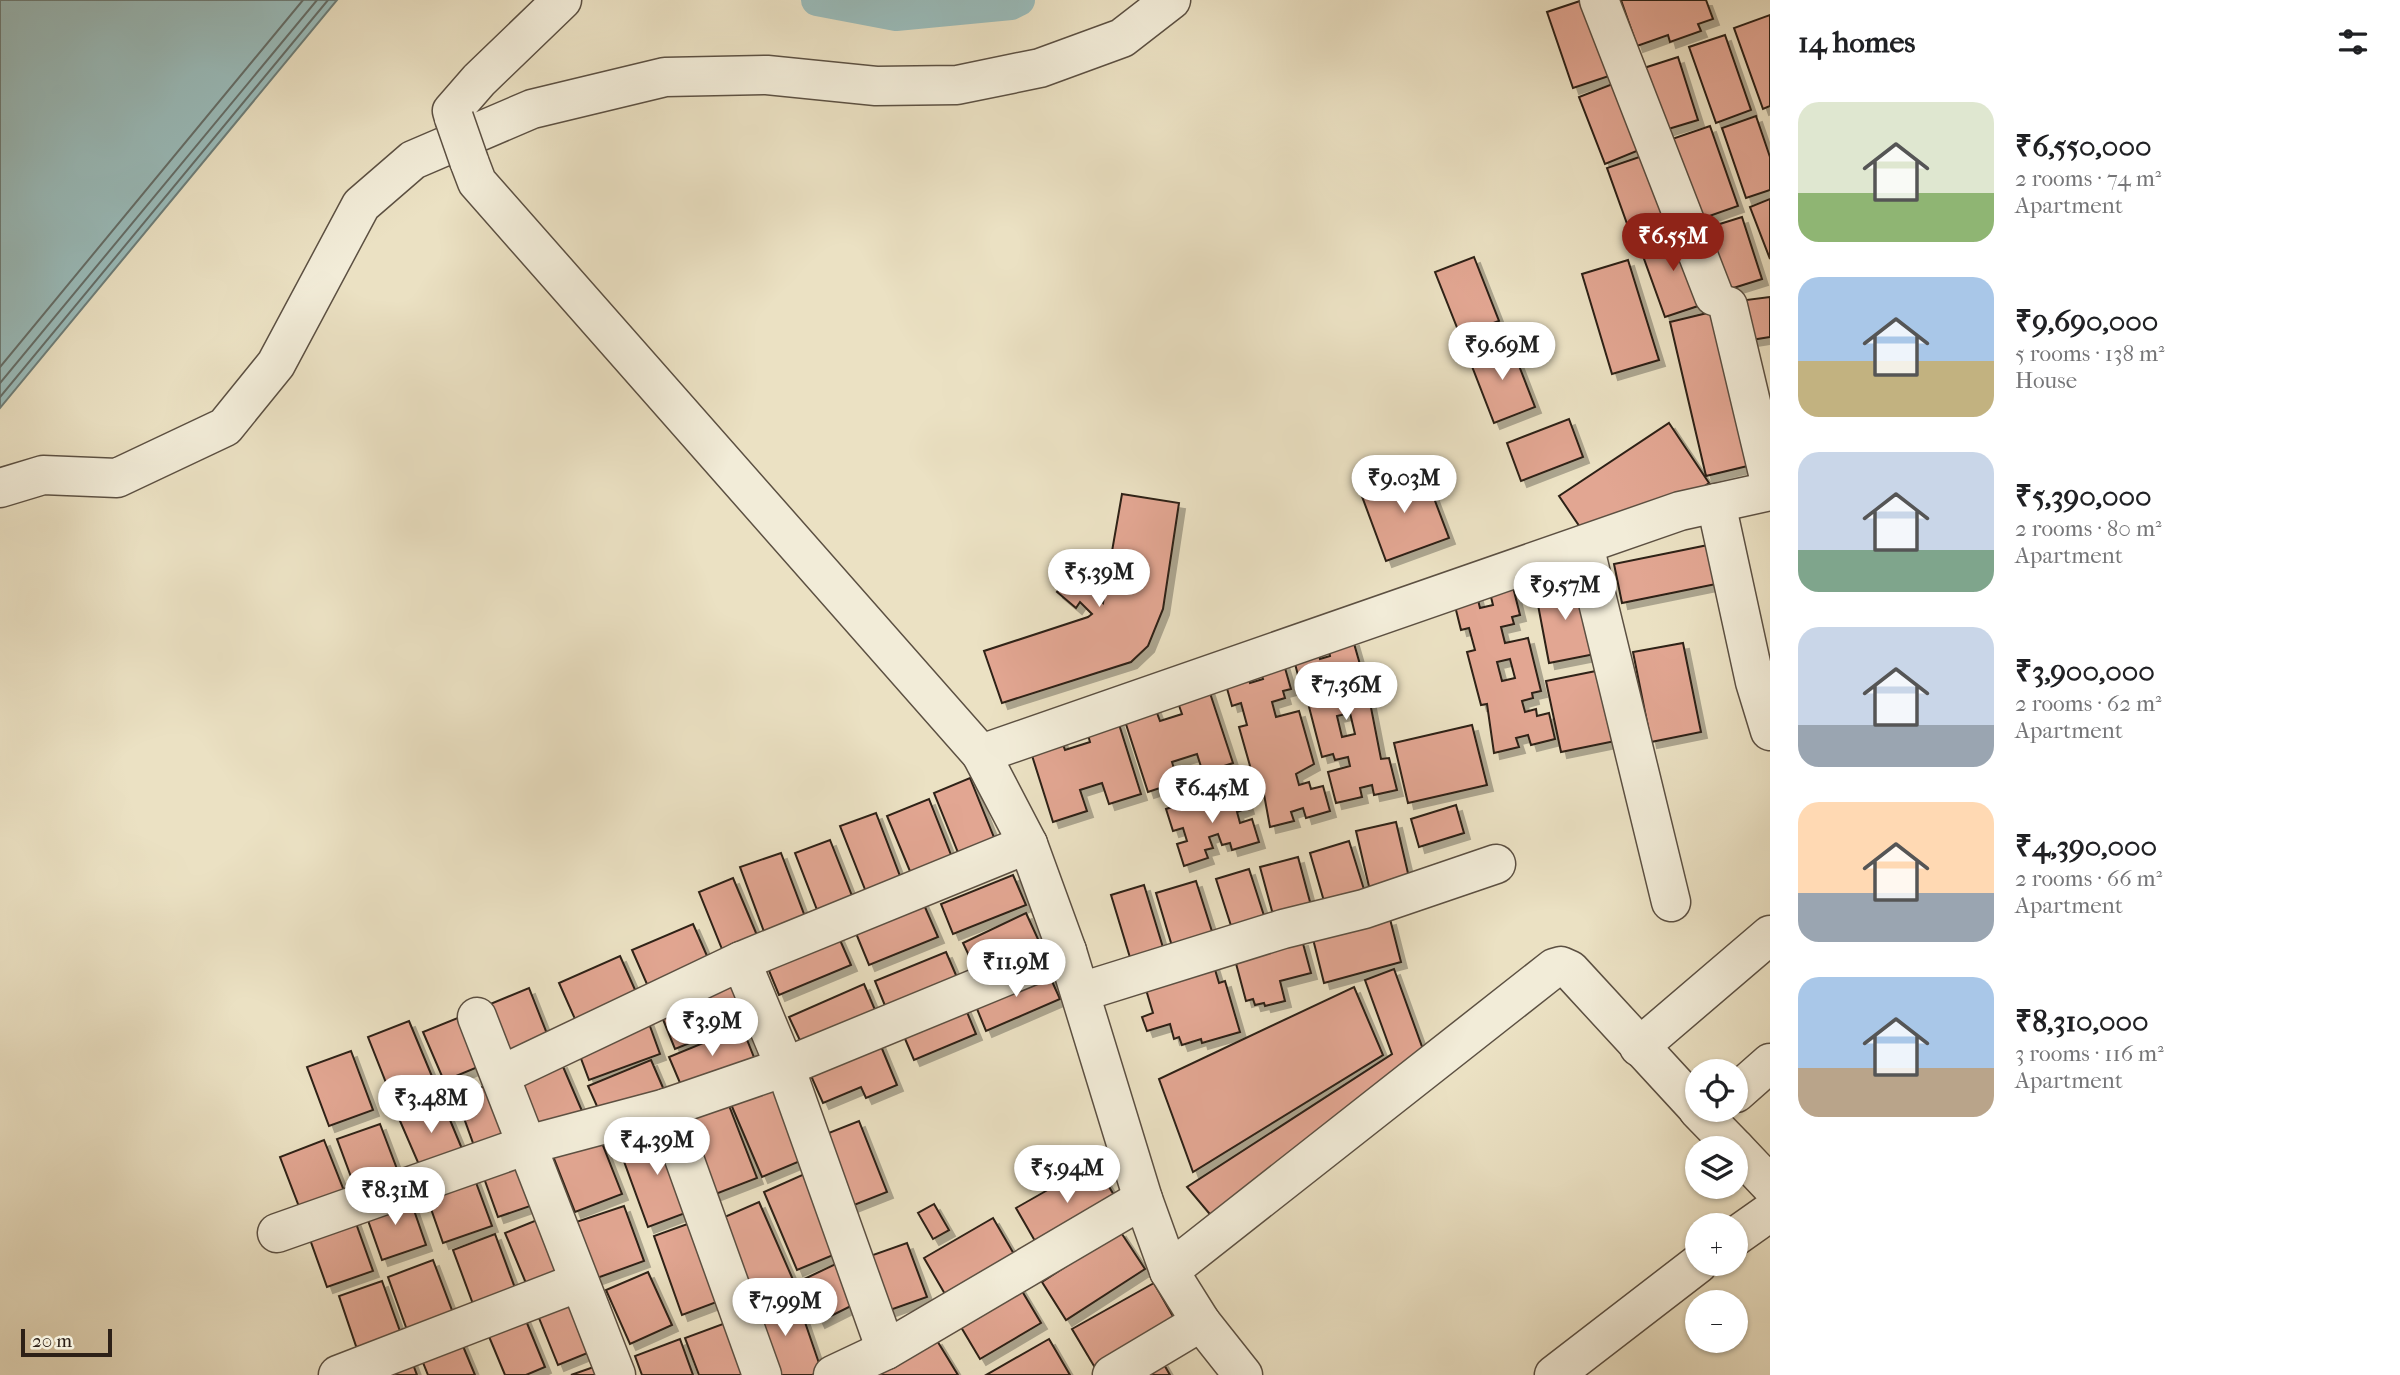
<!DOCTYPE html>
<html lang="en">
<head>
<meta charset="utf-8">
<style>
  :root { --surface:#fff; --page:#f2f2f2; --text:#202124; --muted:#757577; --accent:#8f2418 }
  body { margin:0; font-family:"IM FELL French Canon",serif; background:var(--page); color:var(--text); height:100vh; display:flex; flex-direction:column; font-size:26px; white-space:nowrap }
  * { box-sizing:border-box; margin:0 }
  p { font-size:23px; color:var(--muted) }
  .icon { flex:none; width:38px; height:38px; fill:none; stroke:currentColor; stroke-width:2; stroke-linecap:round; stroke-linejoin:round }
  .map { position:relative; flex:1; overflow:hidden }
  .side { display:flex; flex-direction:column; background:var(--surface); width:630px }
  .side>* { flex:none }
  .controls { position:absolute; left:1685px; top:1059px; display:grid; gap:14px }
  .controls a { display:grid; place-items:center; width:63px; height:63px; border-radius:50%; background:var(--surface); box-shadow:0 2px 5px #0004; font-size:35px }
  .scale { position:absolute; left:21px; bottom:18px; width:91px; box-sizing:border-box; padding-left:7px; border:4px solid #2d2017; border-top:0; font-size:19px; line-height:24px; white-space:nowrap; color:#2d2017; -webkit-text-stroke:5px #f2ecd8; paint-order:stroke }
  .price { position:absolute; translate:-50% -60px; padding:0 16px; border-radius:24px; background:#fff; color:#222; font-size:23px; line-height:46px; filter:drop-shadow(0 2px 4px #0008) }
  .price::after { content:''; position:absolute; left:50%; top:42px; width:21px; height:16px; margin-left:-10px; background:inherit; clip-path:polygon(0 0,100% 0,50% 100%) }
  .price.active { background:var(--accent); color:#fff }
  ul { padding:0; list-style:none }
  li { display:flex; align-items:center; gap:21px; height:175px; padding:0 28px }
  li span { display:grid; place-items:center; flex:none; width:196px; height:140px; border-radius:21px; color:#555 }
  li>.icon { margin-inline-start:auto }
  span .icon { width:84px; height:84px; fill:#fffc; stroke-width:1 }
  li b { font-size:30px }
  h2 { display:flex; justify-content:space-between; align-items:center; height:84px; padding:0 28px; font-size:30px }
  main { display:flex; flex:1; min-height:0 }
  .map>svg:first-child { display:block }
  .water { fill:#9abcbb; stroke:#6e7e79; stroke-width:2 }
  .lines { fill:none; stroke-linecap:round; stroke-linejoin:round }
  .shore { stroke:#646e69; stroke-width:2 }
  .canal { stroke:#9abcbb; stroke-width:32 }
  .building { fill:#e2a692; stroke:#2d2017; stroke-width:2; fill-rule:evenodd; filter:url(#shadow) }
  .minor-casing { stroke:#5c5042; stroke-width:41 }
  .minor { stroke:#f2ecd8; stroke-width:38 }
  .minor-bridge-casing { stroke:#5c5042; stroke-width:41; stroke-linecap:butt }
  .minor-bridge { stroke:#f2ecd8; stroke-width:38 }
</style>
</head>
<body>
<main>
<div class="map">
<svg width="1770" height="1375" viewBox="0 0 1770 1375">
  <defs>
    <filter id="shadow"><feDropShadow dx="6" dy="6" stdDeviation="0" flood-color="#0004"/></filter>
  </defs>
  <rect width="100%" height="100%" fill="#ebe1c3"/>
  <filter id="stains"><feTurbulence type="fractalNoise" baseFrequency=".00286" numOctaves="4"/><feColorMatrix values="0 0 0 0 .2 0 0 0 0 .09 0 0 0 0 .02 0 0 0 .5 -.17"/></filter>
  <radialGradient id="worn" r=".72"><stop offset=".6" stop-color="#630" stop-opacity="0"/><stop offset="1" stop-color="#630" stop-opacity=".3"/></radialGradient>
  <!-- water -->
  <polygon class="water" points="0,0 337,0 0,408"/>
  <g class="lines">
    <!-- shore -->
    <g class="shore">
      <polyline points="0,367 303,0"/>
      <polyline points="0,383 317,0"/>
      <polyline points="0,397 328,0"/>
    </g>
    <!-- canal -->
    <polyline class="canal" points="817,0 896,15 1011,4 1019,0"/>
  </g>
  <!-- building -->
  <g class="building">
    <polygon points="1583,0 1618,73 1573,88 1547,12"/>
    <polygon points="1621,0 1706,0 1713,19 1698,24 1701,31 1670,42 1668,35 1637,46"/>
    <polygon points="1770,15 1770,106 1763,109 1734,28"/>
    <polygon points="1725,35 1751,110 1716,123 1689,47"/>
    <polygon points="1678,57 1698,120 1665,130 1644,68"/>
    <polygon points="1623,80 1649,146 1605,164 1579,97"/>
    <polygon points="1756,116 1770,157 1770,190 1746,198 1722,128"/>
    <polygon points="1710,126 1738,206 1698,220 1669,140"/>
    <polygon points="1651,153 1673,217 1630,232 1607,168"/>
    <polygon points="1770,199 1770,259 1750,207"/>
    <polygon points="1742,217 1762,279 1727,290 1707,228"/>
    <polygon points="1682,229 1707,303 1665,317 1639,245"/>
    <polygon points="1474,257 1499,321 1460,335 1435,272"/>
    <polygon points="1628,260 1659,360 1612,374 1582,274"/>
    <polygon points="1770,297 1770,337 1751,340 1746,300"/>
    <polygon points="1724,309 1760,463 1706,476 1670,322"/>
    <polygon points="1509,340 1535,407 1494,423 1468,356"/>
    <polygon points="1569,419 1583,457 1521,481 1507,443"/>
    <polygon points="1669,423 1709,483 1692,495 1584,533 1559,496"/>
    <polygon points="1423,469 1449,538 1386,561 1360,491"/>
    <polygon points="1122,494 1179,503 1163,609 1148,646 1131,662 1002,703 984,651 1088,617 1092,614 1080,602 1076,608 1057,592 1079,566 1098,582 1091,591 1103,603"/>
    <polygon points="1713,544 1721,583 1622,603 1614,564"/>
    <polygon points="1580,580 1595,654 1549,663 1535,589"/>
    <path d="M1513 587 1520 615 1512 617 1514 624 1501 627 1505 643 1528 638 1541 691 1532 693 1533 698 1522 701 1525 712 1536 709 1537 716 1549 713 1555 739 1531 745 1528 735 1516 738 1519 747 1494 753 1487 704 1481 705 1467 652 1475 650 1469 628 1461 630 1454 602 1477 596 1480 608 1493 605 1490 593ZM1510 659 1515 678 1502 681 1497 662Z"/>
    <path d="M1353 640 1361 668 1356 669 1361 689 1367 687 1381 759 1389 758 1397 790 1374 795 1372 785 1360 788 1362 797 1336 803 1328 772 1350 766 1348 757 1335 760 1333 754 1322 757 1308 703 1330 698 1326 684 1315 686 1313 679 1300 683 1293 656 1318 650 1320 659 1330 656 1328 646ZM1350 713 1355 734 1342 737 1337 716Z"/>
    <polygon points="1683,643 1701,732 1651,742 1633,652"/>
    <polygon points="1283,661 1291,689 1283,691 1285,698 1272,702 1276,717 1299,711 1314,764 1296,774 1299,785 1309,782 1311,789 1323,786 1330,811 1306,818 1303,808 1291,812 1294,821 1270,827 1261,778 1254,780 1239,727 1247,725 1241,703 1232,706 1224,678 1247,671 1250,683 1263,679 1259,667"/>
    <polygon points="1611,668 1625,739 1561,752 1546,681"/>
    <polygon points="1208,687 1233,763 1203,773 1197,754 1172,762 1178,782 1148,792 1123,715 1154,705 1160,721 1182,714 1176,697"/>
    <polygon points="1117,718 1141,794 1109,804 1102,783 1080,790 1087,811 1053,822 1029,746 1060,736 1065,750 1090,742 1086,728"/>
    <polygon points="1472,725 1487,785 1408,803 1394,743"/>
    <polygon points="970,778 995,840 959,855 934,793"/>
    <polygon points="1241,785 1248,808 1237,812 1240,823 1252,819 1259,842 1232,850 1230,843 1222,845 1218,834 1209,837 1213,848 1205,850 1208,858 1184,866 1177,844 1187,841 1183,828 1173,831 1166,809 1193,800 1195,808 1215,802 1212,795"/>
    <polygon points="929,799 953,860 912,876 887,816"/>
    <polygon points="1456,805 1464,833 1419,847 1411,819"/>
    <polygon points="876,813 903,884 868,897 840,826"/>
    <polygon points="1396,822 1411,886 1371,895 1356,831"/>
    <polygon points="830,840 854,901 819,915 795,853"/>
    <polygon points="1349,841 1366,896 1326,908 1310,853"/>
    <polygon points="781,853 807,922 766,937 740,867"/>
    <polygon points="1298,857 1313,913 1275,922 1260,867"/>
    <polygon points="1249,869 1267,925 1234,935 1216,879"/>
    <polygon points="1013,875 1026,905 953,934 941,904"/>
    <polygon points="733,878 759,940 724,954 699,892"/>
    <polygon points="1196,881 1216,944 1175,956 1156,893"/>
    <polygon points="1144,885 1165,954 1132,964 1111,895"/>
    <polygon points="921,898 938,937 869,965 853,926"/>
    <polygon points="1026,913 1043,950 980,979 963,943"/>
    <polygon points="1390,919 1401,962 1324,983 1313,939"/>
    <polygon points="693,924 711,965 650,991 632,950"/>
    <polygon points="836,931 851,965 779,995 765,961"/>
    <polygon points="1302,940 1311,973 1280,981 1285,1001 1265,1006 1264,1003 1255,1005 1253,999 1246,1001 1234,956"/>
    <polygon points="946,952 962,989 890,1018 875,981"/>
    <polygon points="620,956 636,992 575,1019 559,983"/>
    <polygon points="1213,963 1219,983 1225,981 1240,1032 1202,1043 1201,1039 1182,1045 1179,1037 1174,1039 1170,1024 1147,1031 1142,1017 1153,1013 1144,983"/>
    <polygon points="1046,968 1060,999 986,1031 973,999"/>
    <polygon points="1394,969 1425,1055 1219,1225 1187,1187 1392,1054 1365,980"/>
    <polygon points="736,981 752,1018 675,1049 660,1012"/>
    <polygon points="864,984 878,1017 804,1049 789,1017"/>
    <polygon points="1354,987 1383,1055 1193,1172 1159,1079"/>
    <polygon points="529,988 551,1044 506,1062 483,1007"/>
    <polygon points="962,1000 976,1034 914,1060 900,1027"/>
    <polygon points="470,1013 490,1062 444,1081 423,1032"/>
    <polygon points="647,1018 660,1054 589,1080 576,1045"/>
    <polygon points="409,1021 436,1086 394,1103 368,1037"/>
    <polygon points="742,1027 755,1060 683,1090 669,1057"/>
    <polygon points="878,1039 897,1085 866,1098 861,1087 823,1103 808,1069"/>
    <polygon points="351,1051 373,1110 329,1126 307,1067"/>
    <polygon points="651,1060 667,1097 604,1122 588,1086"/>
    <polygon points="561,1062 585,1118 537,1138 513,1082"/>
    <polygon points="494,1083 512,1135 477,1154 456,1096"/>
    <polygon points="773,1084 805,1159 762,1177 730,1102"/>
    <polygon points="440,1096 465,1156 423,1174 397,1114"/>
    <polygon points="728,1103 757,1178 713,1195 685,1120"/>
    <polygon points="859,1121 887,1192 849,1207 821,1136"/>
    <polygon points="380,1124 400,1177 357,1193 337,1139"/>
    <polygon points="666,1128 696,1209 648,1227 618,1145"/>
    <polygon points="600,1138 622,1194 575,1212 553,1156"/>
    <polygon points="324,1140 348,1201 303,1217 280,1157"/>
    <polygon points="521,1152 539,1203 498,1217 480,1167"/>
    <polygon points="1095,1163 1118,1202 1039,1248 1016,1208"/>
    <polygon points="471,1169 492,1226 443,1243 423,1186"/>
    <polygon points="809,1172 843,1251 797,1270 764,1192"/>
    <polygon points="408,1193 426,1245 382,1260 364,1209"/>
    <polygon points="759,1202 794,1282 756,1299 720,1219"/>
    <polygon points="934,1204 949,1230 933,1239 918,1213"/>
    <polygon points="624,1206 644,1261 597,1278 576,1222"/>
    <polygon points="353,1215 373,1271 327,1287 307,1231"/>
    <polygon points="542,1218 565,1273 528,1288 505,1233"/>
    <polygon points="993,1218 1018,1261 949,1301 924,1258"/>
    <polygon points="693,1222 722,1300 682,1315 654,1236"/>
    <polygon points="1120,1231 1145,1269 1066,1320 1042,1282"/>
    <polygon points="495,1234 515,1288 473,1304 453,1250"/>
    <polygon points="907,1243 927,1297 890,1310 870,1256"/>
    <polygon points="433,1260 453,1313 407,1330 388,1277"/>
    <polygon points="842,1261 861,1301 819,1322 800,1281"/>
    <polygon points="648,1272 672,1325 630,1344 606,1290"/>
    <polygon points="382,1281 401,1334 357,1349 339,1296"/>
    <polygon points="1154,1283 1175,1320 1094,1366 1072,1329"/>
    <polygon points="1019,1286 1041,1323 980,1359 958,1322"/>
    <polygon points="795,1293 822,1372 812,1375 770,1375 748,1310"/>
    <polygon points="574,1298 595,1350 558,1365 537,1313"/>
    <polygon points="522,1311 545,1367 526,1375 505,1375 485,1327"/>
    <polygon points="731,1321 752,1375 699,1375 685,1338"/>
    <polygon points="460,1339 475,1375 428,1375 420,1355"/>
    <polygon points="680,1339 693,1375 642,1375 635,1356"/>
    <polygon points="936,1339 958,1375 875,1375"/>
    <polygon points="1049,1339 1070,1375 986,1375"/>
    <polygon points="411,1359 417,1375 371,1375"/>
    <polygon points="1162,1361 1170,1375 1138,1375"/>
    <polygon points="605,1363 609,1375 571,1375"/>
  </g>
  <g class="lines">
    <!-- minor casing -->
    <g class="minor-casing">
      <g id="minor">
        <polyline points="1599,0 1714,296"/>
        <polyline points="454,118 452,111 479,80 562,0"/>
        <polyline points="469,161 477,182 981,754"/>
        <polyline points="1728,306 1770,482"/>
        <polyline points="0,488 43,475 117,478 225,427 276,364 361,205 413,160 532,109 665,77 767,75 876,86 957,85 1040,68 1122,38 1171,0"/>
        <polyline points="1716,503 1755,682 1770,731"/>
        <polyline points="1584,545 1671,902"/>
        <polyline points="741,961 1028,844"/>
        <polyline points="1081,992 1283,929 1364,909 1496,864"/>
        <polyline points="477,1017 616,1375"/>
        <polyline points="1639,1047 1770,935"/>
        <polyline points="501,1075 741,961 785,1067 886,1350 1143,1199"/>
        <polyline points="1736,1093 1770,1063"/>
        <polyline points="666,1108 762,1375"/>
        <polyline points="1698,1110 1735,1148"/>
        <polyline points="1736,1149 1770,1185"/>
        <polyline points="277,1233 527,1145 666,1108 785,1067 1067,951"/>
        <polyline points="1736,1236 1770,1212"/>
        <polyline points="1169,1271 1554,968 1561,966 1570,970 1698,1109"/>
        <polyline points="338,1375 579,1282"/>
        <polyline points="833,1375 886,1350"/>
        <polyline points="1112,1375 1201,1322"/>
        <polyline points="1243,1375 1201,1322 1169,1271 1143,1199 1067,951 1028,844 981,754 1680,511 1770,491"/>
        <polyline points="1554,1375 1698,1264"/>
      </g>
    </g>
    <!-- minor -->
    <use href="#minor" class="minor"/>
    <!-- minor-bridge casing -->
    <g class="minor-bridge-casing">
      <polyline id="minor-bridge" points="454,118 469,161"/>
    </g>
    <!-- minor-bridge -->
    <use href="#minor-bridge" class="minor-bridge"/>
  </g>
  <rect width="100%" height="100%" filter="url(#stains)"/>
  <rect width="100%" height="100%" fill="url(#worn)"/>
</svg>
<div class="controls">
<a><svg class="icon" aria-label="locate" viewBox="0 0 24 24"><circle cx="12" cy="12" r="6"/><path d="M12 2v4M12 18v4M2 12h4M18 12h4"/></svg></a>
<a><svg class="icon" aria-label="layers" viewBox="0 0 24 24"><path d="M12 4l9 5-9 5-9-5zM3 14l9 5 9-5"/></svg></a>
<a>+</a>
<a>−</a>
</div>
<div class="scale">20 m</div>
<b class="price active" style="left:1673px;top:273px">₹6.55M</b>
<b class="price" style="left:1502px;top:382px">₹9.69M</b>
<b class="price" style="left:1404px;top:515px">₹9.03M</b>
<b class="price" style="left:1099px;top:609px">₹5.39M</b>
<b class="price" style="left:1565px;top:622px">₹9.57M</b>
<b class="price" style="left:1346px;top:722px">₹7.36M</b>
<b class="price" style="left:1212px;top:825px">₹6.45M</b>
<b class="price" style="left:1016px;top:999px">₹11.9M</b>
<b class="price" style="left:712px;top:1058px">₹3.9M</b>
<b class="price" style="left:431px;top:1135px">₹3.48M</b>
<b class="price" style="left:657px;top:1177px">₹4.39M</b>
<b class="price" style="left:1067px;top:1205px">₹5.94M</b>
<b class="price" style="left:395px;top:1227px">₹8.31M</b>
<b class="price" style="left:785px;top:1338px">₹7.99M</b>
</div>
<section class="side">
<h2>14 homes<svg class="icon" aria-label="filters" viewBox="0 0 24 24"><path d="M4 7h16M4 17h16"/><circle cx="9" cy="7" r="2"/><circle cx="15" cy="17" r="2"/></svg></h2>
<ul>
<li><span style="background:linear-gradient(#dfe7d0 65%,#8fb573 0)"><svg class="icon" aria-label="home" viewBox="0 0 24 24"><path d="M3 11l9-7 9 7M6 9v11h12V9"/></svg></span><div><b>₹6,550,000</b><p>2 rooms · 74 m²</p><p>Apartment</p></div></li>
<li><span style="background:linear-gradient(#a9c7e8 60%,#c2b280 0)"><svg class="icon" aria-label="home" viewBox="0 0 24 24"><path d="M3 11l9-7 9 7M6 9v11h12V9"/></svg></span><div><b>₹9,690,000</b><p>5 rooms · 138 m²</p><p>House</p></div></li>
<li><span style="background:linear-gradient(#c9d6e8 70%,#7fa58c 0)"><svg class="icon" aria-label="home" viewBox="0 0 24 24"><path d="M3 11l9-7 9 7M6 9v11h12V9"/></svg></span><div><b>₹5,390,000</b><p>2 rooms · 80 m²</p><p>Apartment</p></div></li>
<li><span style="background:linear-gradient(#c9d6e8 70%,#9aa5b1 0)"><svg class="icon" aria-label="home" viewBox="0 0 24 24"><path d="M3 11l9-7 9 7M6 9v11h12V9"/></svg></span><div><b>₹3,900,000</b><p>2 rooms · 62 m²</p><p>Apartment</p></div></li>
<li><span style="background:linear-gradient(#ffd9b3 65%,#9aa5b1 0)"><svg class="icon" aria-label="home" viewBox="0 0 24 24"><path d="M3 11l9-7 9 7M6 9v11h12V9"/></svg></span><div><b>₹4,390,000</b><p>2 rooms · 66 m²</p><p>Apartment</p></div></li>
<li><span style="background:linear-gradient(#a9c7e8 65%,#b9a48a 0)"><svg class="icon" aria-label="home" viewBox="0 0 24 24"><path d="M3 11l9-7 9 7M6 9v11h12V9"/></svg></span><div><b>₹8,310,000</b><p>3 rooms · 116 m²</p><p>Apartment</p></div></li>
</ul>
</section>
</main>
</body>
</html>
